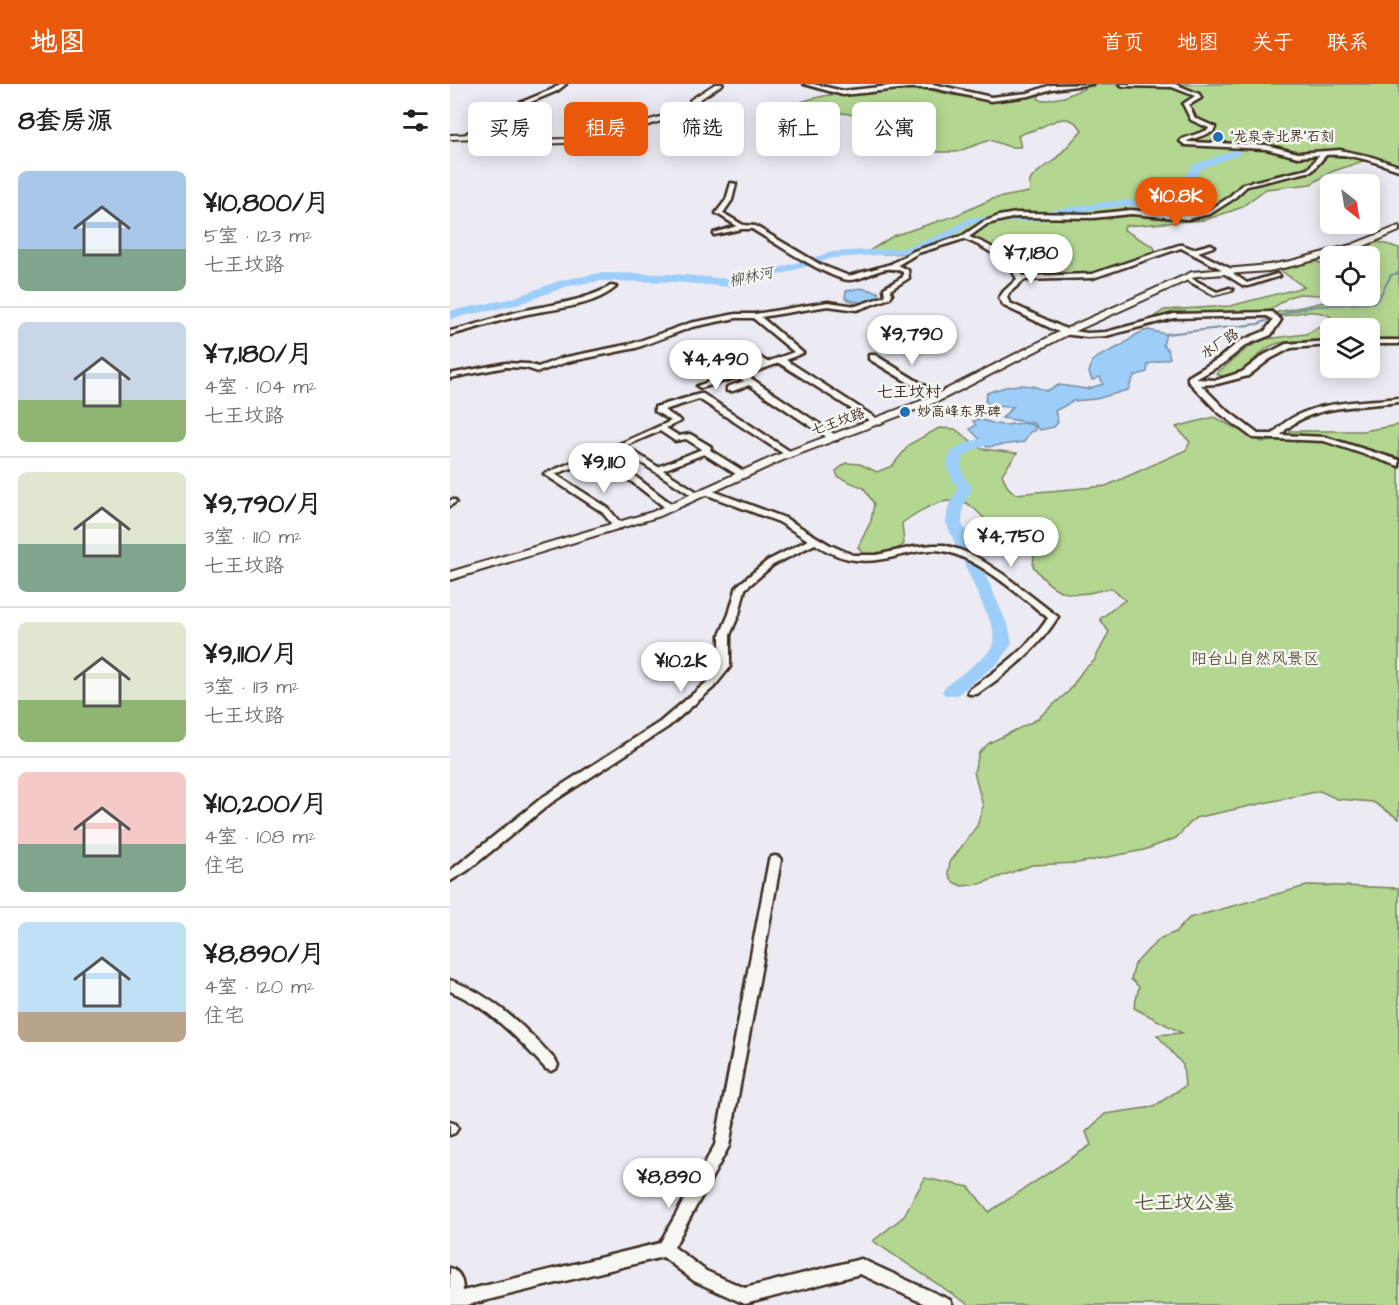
<!DOCTYPE html>
<html lang="zh">
<head>
<meta charset="utf-8">
<style>
  :root { --surface:#fff; --page:#f6f6f6; --text:#202124; --muted:#757577; --line:#e0e0e0; --accent:#ea580c }
  body { margin:0; font-family:"Architects Daughter","LXGW WenKai TC",sans-serif; background:var(--page); color:var(--text); height:100vh; display:flex; flex-direction:column; font-size:22px; white-space:nowrap }
  * { box-sizing:border-box; margin:0 }
  p { font-size:20px; color:var(--muted) }
  .icon { flex:none; width:33px; height:33px; fill:none; stroke:currentColor; stroke-width:2; stroke-linecap:round; stroke-linejoin:round }
  .map { position:relative; flex:1; overflow:hidden }
  .sheet { display:flex; flex-direction:column; background:var(--surface); width:450px }
  .sheet>* { flex:none }
  .top-card { position:absolute; left:18px; top:18px; width:570px; height:54px; display:flex; gap:12px }
  .needle { width:39px; rotate:149deg }
  .buttons { position:absolute; left:870px; top:90px; display:grid; gap:12px }
  .buttons a { display:grid; place-items:center; width:60px; height:60px; border-radius:9px; background:var(--surface); box-shadow:0 3px 15px #0003; font-size:30px }
  .price { position:absolute; translate:-50% -51px; padding:0 14px; border-radius:21px; background:#fff; color:#222; font-size:20px; line-height:39px; filter:drop-shadow(0 2px 3px #0008) }
  .price::after { content:''; position:absolute; left:50%; top:36px; width:18px; height:14px; margin-left:-9px; background:inherit; clip-path:polygon(0 0,100% 0,50% 100%) }
  .price.current { background:var(--accent); color:#fff }
  ul { padding:0; list-style:none }
  li { display:flex; align-items:center; gap:18px; height:150px; padding:0 18px }
  li+li { border-top:2px solid var(--line) }
  li span { display:grid; place-items:center; flex:none; width:168px; height:120px; border-radius:9px; color:#555 }
  li>.icon { margin-inline-start:auto }
  span .icon { width:72px; height:72px; fill:#fffc; stroke-width:1 }
  li b { font-size:26px }
  h2 { display:flex; justify-content:space-between; align-items:center; height:72px; padding:0 18px; font-size:26px }
  .pill { padding:0 21px; border-radius:9px; background:var(--surface); box-shadow:0 3px 15px #0003; font-size:21px; line-height:54px }
  .pill.current { background:var(--accent); color:#fff }
  header { display:flex; align-items:center; gap:36px; box-sizing:border-box; height:84px; padding:0 30px; background:var(--accent); color:#fff }
  header strong { font-size:28px }
  nav { display:flex; gap:33px; margin-inline-start:auto; font-size:21px }
  main { display:flex; flex:1; min-height:0 }
  .map>svg:first-child { display:block }
  .green { fill:#b3d791; stroke:#778058; stroke-width:1.5 }
  .water { fill:#9ccef9; stroke:#758ca1; stroke-width:1.5 }
  .lines { fill:none; stroke-linecap:round; stroke-linejoin:round }
  .stream { stroke:#758ca1; stroke-width:2 }
  .river { fill:#9ccef9; fill-rule:evenodd }
  .minor-casing { stroke:#3b2a1e; stroke-width:5 }
  .tertiary-casing { stroke:#3b2a1e; stroke-width:4 }
  .minor { fill:#f6f6f2; fill-rule:evenodd }
  .tertiary { fill:#f6f6f2; fill-rule:evenodd }
  .poi-dot { fill:#1f6fb2; stroke:#f6f6f2; stroke-width:2 }
  .labels { text-anchor:middle; dominant-baseline:central; stroke-width:5; stroke-linejoin:round; paint-order:stroke }
  .far-poi-label { font-size:14px; fill:#3b2a1e; stroke:#f6f6f2; text-anchor:start }
  .far-street-label { font-size:14px; fill:#3b2a1e; stroke:#f6f6f2 }
  .far-water-label { font-size:15px; font-style:italic; fill:#535355; stroke:#f6f6f2 }
  .far-quarter-label { font-size:16px; fill:#3b2a1e; stroke:#f6f6f2 }
  .park-label { font-size:16px; fill:#59553b; stroke:#f6f6f2 }
  .near-park-label { font-size:20px; fill:#59553b; stroke:#f6f6f2 }
</style>
</head>
<body>
<header>
<strong>地图</strong>
<nav><a>首页</a><a>地图</a><a>关于</a><a>联系</a></nav>
</header>
<main>
<section class="sheet">
<h2>8套房源<svg class="icon" aria-label="filters" viewBox="0 0 24 24"><path d="M4 7h16M4 17h16"/><circle cx="9" cy="7" r="2"/><circle cx="15" cy="17" r="2"/></svg></h2>
<ul>
<li><span style="background:linear-gradient(#a9c7e8 65%,#7fa58c 0)"><svg class="icon" aria-label="home" viewBox="0 0 24 24"><path d="M3 11l9-7 9 7M6 9v11h12V9"/></svg></span><div><b>¥10,800/月</b><p>5室 · 123 m²</p><p>七王坟路</p></div></li>
<li><span style="background:linear-gradient(#c9d6e8 65%,#8fb573 0)"><svg class="icon" aria-label="home" viewBox="0 0 24 24"><path d="M3 11l9-7 9 7M6 9v11h12V9"/></svg></span><div><b>¥7,180/月</b><p>4室 · 104 m²</p><p>七王坟路</p></div></li>
<li><span style="background:linear-gradient(#dfe7d0 60%,#7fa58c 0)"><svg class="icon" aria-label="home" viewBox="0 0 24 24"><path d="M3 11l9-7 9 7M6 9v11h12V9"/></svg></span><div><b>¥9,790/月</b><p>3室 · 110 m²</p><p>七王坟路</p></div></li>
<li><span style="background:linear-gradient(#dfe7d0 65%,#8fb573 0)"><svg class="icon" aria-label="home" viewBox="0 0 24 24"><path d="M3 11l9-7 9 7M6 9v11h12V9"/></svg></span><div><b>¥9,110/月</b><p>3室 · 113 m²</p><p>七王坟路</p></div></li>
<li><span style="background:linear-gradient(#f6c9c9 60%,#7fa58c 0)"><svg class="icon" aria-label="home" viewBox="0 0 24 24"><path d="M3 11l9-7 9 7M6 9v11h12V9"/></svg></span><div><b>¥10,200/月</b><p>4室 · 108 m²</p><p>住宅</p></div></li>
<li><span style="background:linear-gradient(#bfe0f5 75%,#b9a48a 0)"><svg class="icon" aria-label="home" viewBox="0 0 24 24"><path d="M3 11l9-7 9 7M6 9v11h12V9"/></svg></span><div><b>¥8,890/月</b><p>4室 · 120 m²</p><p>住宅</p></div></li>
</ul>
</section>
<div class="map">
<svg width="949" height="1221" viewBox="0 0 949 1221">
  <rect width="100%" height="100%" fill="#ecebf4"/>
  <filter id="ink" filterUnits="userSpaceOnUse"><feTurbulence type="fractalNoise" baseFrequency=".0167" numOctaves="2"/><feDisplacementMap in="SourceGraphic" scale="12" xChannelSelector="R" yChannelSelector="G"/><feConvolveMatrix kernelMatrix="1 2 1 2 8 2 1 2 1" color-interpolation-filters="sRGB"/></filter>
  <g filter="url(#ink)">
    <!-- green -->
    <g class="green">
      <path d="M644 0H949V82L926 76 913 77 881 88 861 100 816 105 790 124 755 136 675 142 674 146 704 163 706 169 642 192 579 193 526 154C506 149 490 161 471 166 460 169 449 170 437 170 431 170 424 170 419 167L443 152 507 131 542 115 579 108C581 103 578 99 581 95 587 87 595 83 603 77 608 73 628 51 632 46 620 28 606 36 591 43 583 47 575 48 568 52L571 63H560L540 56 506 68H477V65C469 60 459 60 451 55 446 52 442 47 436 44 398 23 372 26 332 35L326 34 325 29C365 6 416 8 460 3 475 3 488 9 502 11 532 16 559 12 589 9L590 10 588 14 592 17 614 13Z"/>
      <path d="M929 158 949 164V256H920V244H880V256C864 257 839 255 823 261 804 269 790 301 766 290L799 263 816 255 856 250 884 235C867 221 842 231 822 234V231L828 228 902 212H920V174L923 173 913 162Z"/>
      <polygon points="863,177 880,182 880,208 869,211 849,210 839,213 810,233 705,232 714,226 780,222 854,203 830,186"/>
      <path d="M764 333 812 358 865 355 840 351V347H913L949 341V735L923 718 887 715 870 707 745 734 726 754 694 766 628 779 582 781 530 800 512 802 503 798 498 789 500 778 527 742 533 722 524 688 529 669 539 659 586 636 619 607 633 586 644 577 659 548 650 535 675 516 661 504C624 513 608 516 583 482L584 470C574 458 559 453 545 444 536 438 530 429 521 422 501 407 468 427 452 439L454 460C449 465 421 476 415 472 413 471 410 465 408 463L421 437 424 420 414 404 388 393 386 387 396 379 410 380 427 388 442 382 460 360 489 344 505 345 532 365 567 369 552 390 557 402 565 410 656 402 736 366 740 358 726 343Z"/>
      <polygon points="860,801 949,804 949,1221 519,1221 423,1157 453,1133 475,1094 519,1103 539,1128 641,1061 636,1048 655,1030 703,1023 735,1002 733,981 707,951 732,949 684,924 689,903 681,895 685,880 698,866 711,854 726,848 739,834"/>
    </g>
    <!-- water -->
    <g class="water">
      <path d="M410 204 428 208 429 213C419 220 406 220 395 214L396 207Z"/>
      <path d="M698 246 716 250 713 261 718 266 720 274 698 280 697 288 684 292 678 306 646 315 623 317 605 327 608 338 604 343 590 346 583 339 552 334 563 323 539 322 535 316 537 309C557 301 576 297 596 307L609 301 637 305 653 300 650 293 642 296 639 289 642 277C650 271 659 268 668 263 679 258 685 248 698 246Z"/>
      <path d="M528 335C537 337 547 342 556 341 567 340 574 337 585 342L586 346 580 348 574 358 537 363 520 345 526 341 523 337Z"/>
    </g>
    <g class="lines">
      <!-- stream -->
      <polyline class="stream" points="716,250 808,240 838,228 867,222 923,219 929,214 941,191 949,189"/>
      <!-- river -->
      <g class="river">
        <polygon points="787,65 790,66 790,70 751,85 740,102 705,121 661,123 603,132 602,135 598,136 521,140 502,153 459,169 383,174 299,200 280,203 223,198 150,197 118,202 66,221 0,235 0,227 59,215 112,196 150,189 223,190 280,195 298,193 382,168 453,164 494,149 519,134 596,130 601,126 661,117 699,116 732,98 743,81"/>
        <path d="M533 354 538 355 540 358C531 366 516 365 511 379L514 393 522 404 513 423 512 439 559 544 562 560 548 579 507 611H495L492 607 495 603 536 571 544 560 543 544 496 439 498 423 508 404C485 374 502 361 533 354Z"/>
      </g>
      <!-- minor casing -->
      <g class="minor-casing">
        <g id="minor">
          <polygon points="110,0 116,0 107,7 33,38 31,44 20,52 15,51 27,42 29,36 103,5"/>
          <polygon points="354,0 363,0 393,7 458,0 483,0 541,13 578,9 601,1 643,0 602,5 579,12 541,17 483,4 458,4 393,11"/>
          <path d="M670 0H725L749 10 751 14 739 21 745 34 765 43 763 48 737 57 738 58 816 61 848 69 890 66 922 73 949 82V86C924 78 902 69 876 71L862 87 797 102 782 116 760 130 738 135 681 130 643 134 566 133 537 140 519 153C539 160 562 173 573 192L642 190 729 161H733L743 165 761 160 764 162 763 163 748 168 781 185V188L797 199 827 190 830 192 798 202H794L775 190V187L731 164 643 194 574 196 559 209 557 214 560 219 618 246 637 249 656 248 724 230 822 228 831 236 821 251 796 261 774 279 746 295 767 296 792 288 814 271 836 260 880 257V261L841 264 820 275 798 292 767 300 751 301 774 324 808 350H823C852 315 907 319 949 314V318C913 323 856 320 831 351L875 353 949 376V382L874 357 803 354 768 328 738 297V293L768 275 790 257 815 247 823 236 817 232 724 234 656 252 637 253 613 250 554 222 549 214 554 207 567 195C558 176 533 162 514 155L468 169 448 181 458 186 459 194 440 206 442 210 440 214 407 226 378 222 311 233 353 269 336 276 432 338 431 340H425L329 279 296 291 387 352V356H381L299 301 283 307H277V303L294 297 288 293 251 304 247 302 280 290 262 277 244 282H241V278L263 272 289 289 310 281 293 270V266H299L317 278 344 268 303 234H286L242 243 186 264 117 278 88 288 76 284 56 283 0 294V290L56 279 78 280 88 283 112 274 181 260 240 239 286 230H305L378 218 406 222 435 212 434 204 453 193V188C432 178 420 195 400 196 382 197 320 156 302 145H292L264 151V149L287 142 266 129 276 116 281 99 286 100 282 116 273 129 293 141 305 142 371 181 399 192 441 180 464 167 512 152 533 138 549 132 566 129 643 130 681 126 738 131 758 127 778 114 793 100 858 85 869 71 848 73 816 65 735 61 730 57 732 55 758 46 759 44 741 36 733 20 745 12 722 3 673 2Z"/>
          <polygon points="735,193 739,193 767,208 780,204 783,206 764,211 735,195"/>
          <path d="M161 202 166 203C141 224 104 224 73 231 48 237 25 245 0 251V247C23 242 45 234 67 228 101 220 130 219 161 202Z"/>
          <rect x="920" y="256" width="29" height="4"/>
          <polygon points="419,271 425,271 493,313 489,315 486,315 419,275"/>
          <path d="M250 310H253L344 370 340 373 337 372 249 315 214 326 231 337 216 344 229 352 240 350 260 362 261 364 260 366 295 388V392H289L254 370 213 386 249 409 250 411 246 414 165 362 221 337 205 327V323ZM210 347 225 357 236 355 252 365 208 383 175 362Z"/>
          <polygon points="146,363 223,421 223,425 217,425 143,368 143,364"/>
          <polygon points="125,377 129,380 128,382 105,390 158,424 173,442 171,444 165,444 152,428 94,390"/>
          <path d="M255 404 335 434 380 461 403 471H426L464 463 483 461H494L510 466 525 472 554 491 608 533C587 566 559 588 527 610H519L518 608 519 606C549 585 578 565 598 534 571 512 527 473 493 467 480 464 465 468 452 471 417 480 396 480 365 460L323 481 295 505 289 530 280 551V583L264 603 218 643 101 719 17 787 0 797V787L93 713 210 638 257 598 270 583V551L279 530 287 502 317 477 358 456 329 438 252 409 251 407Z"/>
          <polygon points="0,416 5,416 6,418 0,422"/>
          <path d="M325 772 329 773 331 776 279 1062 224 1163 256 1187 295 1204 411 1175 500 1216 502 1221H477L410 1190 295 1220 244 1197 213 1173 17 1221H0V1184C10 1187 13 1197 13 1207L210 1159 265 1061 319 776 321 773Z"/>
          <path d="M0 896C42 910 77 945 106 977L108 981 106 985 101 987 96 985C69 955 38 923 0 907Z"/>
          <polygon points="0,1038 6,1040 8,1044 5,1049 0,1051"/>
        </g>
      </g>
      <!-- tertiary casing -->
      <g class="tertiary-casing">
        <g id="tertiary">
          <polygon points="265,0 273,0 246,18 248,25 162,53 115,59 82,60 54,53 0,55 0,51 54,49 82,56 115,55 158,49 242,23 240,16"/>
          <polygon points="949,142 949,147 907,165 842,182 819,187 747,192 619,250 489,317 333,376 210,432 0,496 0,488 202,428 325,372 481,313 613,246 742,188 819,181 841,177 901,161"/>
        </g>
      </g>
      <!-- minor -->
      <use href="#minor" class="minor"/>
      <!-- tertiary -->
      <use href="#tertiary" class="tertiary"/>
    </g>
  </g>
  <!-- markers -->
  <g class="poi-dot">
    <circle cx="768" cy="53" r="6"/>
    <circle cx="455" cy="328" r="6"/>
  </g>
  <g class="labels">
    <!-- far-poi labels -->
    <g class="far-poi-label">
      <text x="780" y="53">“龙泉寺北界”石刻</text>
      <text x="467" y="328">妙高峰东界碑</text>
    </g>
    <!-- far-street labels -->
    <g class="far-street-label">
      <text transform="translate(770 260) rotate(-34)">水厂路</text>
      <text transform="translate(388 338) rotate(-20)">七王坟路</text>
    </g>
    <!-- far-water labels -->
    <g class="far-water-label">
      <text transform="translate(301 193) rotate(-12)">柳林河</text>
    </g>
    <!-- far-quarter labels -->
    <g class="far-quarter-label">
      <text x="459" y="308">七王坟村</text>
    </g>
    <!-- park labels -->
    <g class="park-label">
      <text x="805" y="575">阳台山自然风景区</text>
    </g>
    <!-- near-park labels -->
    <g class="near-park-label">
      <text x="734" y="1119">七王坟公墓</text>
    </g>
  </g>
</svg>
<div class="buttons">
<a><svg class="needle" viewBox="-14 -14 28 28"><path d="M0-13l5 13h-10z" fill="#e53935"/><path d="M0 13l5-13h-10z" fill="#757577"/></svg></a>
<a><svg class="icon" aria-label="locate" viewBox="0 0 24 24"><circle cx="12" cy="12" r="6"/><path d="M12 2v4M12 18v4M2 12h4M18 12h4"/></svg></a>
<a><svg class="icon" aria-label="layers" viewBox="0 0 24 24"><path d="M12 4l9 5-9 5-9-5zM3 14l9 5 9-5"/></svg></a>
</div>
<b class="price current" style="left:726px;top:144px">¥10.8K</b>
<b class="price" style="left:581px;top:201px">¥7,180</b>
<b class="price" style="left:462px;top:282px">¥9,790</b>
<b class="price" style="left:266px;top:307px">¥4,490</b>
<b class="price" style="left:154px;top:410px">¥9,110</b>
<b class="price" style="left:561px;top:484px">¥4,750</b>
<b class="price" style="left:231px;top:609px">¥10.2K</b>
<b class="price" style="left:219px;top:1125px">¥8,890</b>
<div class="top-card">
<a class="pill">买房</a>
<a class="pill current">租房</a>
<a class="pill">筛选</a>
<a class="pill">新上</a>
<a class="pill">公寓</a>
</div>
</div>
</main>
</body>
</html>
